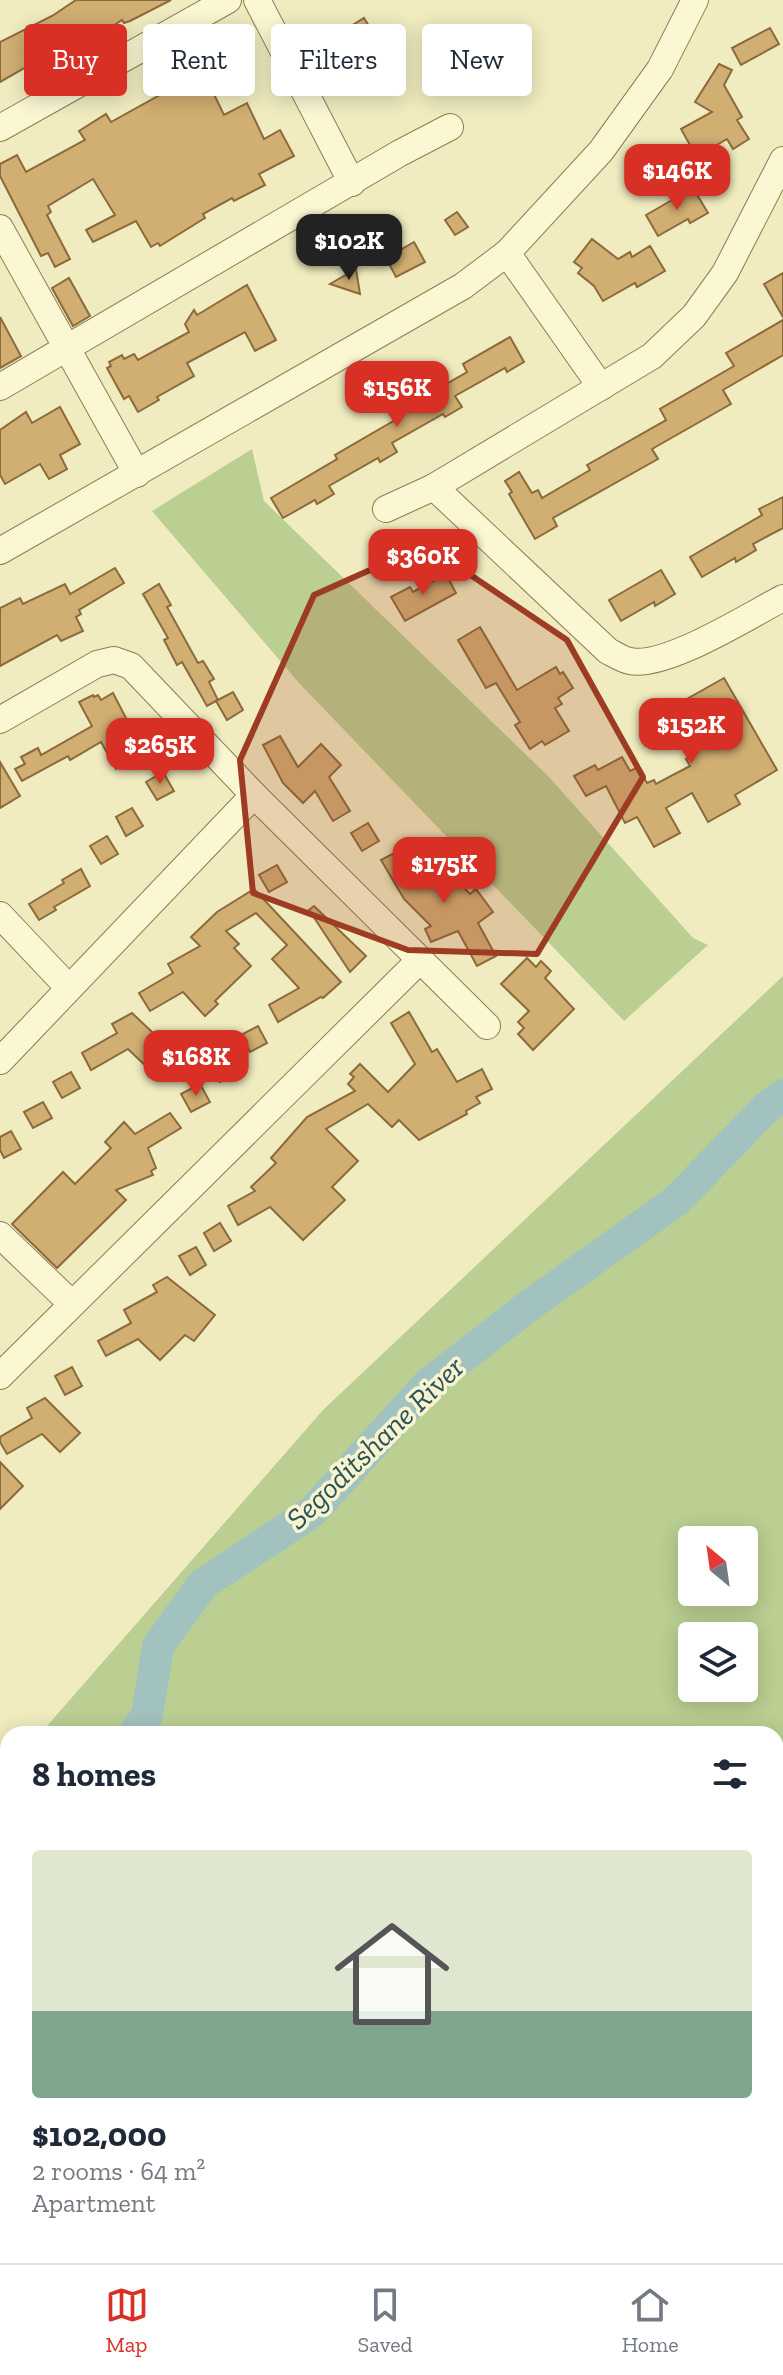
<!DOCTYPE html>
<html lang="en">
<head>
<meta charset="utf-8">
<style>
  :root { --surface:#fff; --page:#f6f6f7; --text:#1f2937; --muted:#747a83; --line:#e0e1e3; --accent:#d93025 }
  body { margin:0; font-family:"Zilla Slab",serif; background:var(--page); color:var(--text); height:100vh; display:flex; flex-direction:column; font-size:30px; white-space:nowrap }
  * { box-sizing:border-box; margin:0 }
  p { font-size:26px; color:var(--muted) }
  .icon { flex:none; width:44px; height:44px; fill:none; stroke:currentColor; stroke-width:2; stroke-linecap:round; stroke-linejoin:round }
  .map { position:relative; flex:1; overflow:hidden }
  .panel { position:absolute; left:0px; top:1726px; width:784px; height:538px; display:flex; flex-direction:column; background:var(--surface); border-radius:24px 24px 0 0; box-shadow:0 4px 20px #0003 }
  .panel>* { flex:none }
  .top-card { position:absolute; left:24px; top:24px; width:736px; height:72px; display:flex; gap:16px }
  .needle { width:52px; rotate:331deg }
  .fabs { position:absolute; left:678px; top:1526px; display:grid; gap:16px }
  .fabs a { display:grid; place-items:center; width:80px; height:80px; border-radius:8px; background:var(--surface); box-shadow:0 4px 20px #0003; font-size:40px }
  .price { position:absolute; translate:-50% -68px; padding:0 18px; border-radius:16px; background:var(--accent); color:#fff; font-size:26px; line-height:52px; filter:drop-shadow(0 2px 4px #0008) }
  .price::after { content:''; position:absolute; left:50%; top:48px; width:24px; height:18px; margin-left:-12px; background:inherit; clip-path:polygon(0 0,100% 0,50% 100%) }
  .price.selected { background:#222; color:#fff }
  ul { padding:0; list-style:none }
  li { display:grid; align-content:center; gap:16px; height:424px; padding:0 32px }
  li+li { border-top:2px solid var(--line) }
  li span { display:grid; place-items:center; height:248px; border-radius:8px; color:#555 }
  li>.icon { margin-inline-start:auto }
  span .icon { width:144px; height:144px; fill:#fffc; stroke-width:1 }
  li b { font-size:34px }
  h2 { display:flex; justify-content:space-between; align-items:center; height:96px; padding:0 32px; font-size:34px }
  .pill { padding:0 28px; border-radius:8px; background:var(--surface); box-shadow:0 4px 20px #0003; font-size:28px; line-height:72px }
  .pill.selected { background:var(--accent); color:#fff }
  .dock { display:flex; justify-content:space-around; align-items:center; height:112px; border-top:2px solid var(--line); background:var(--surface); font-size:22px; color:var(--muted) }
  .dock a { display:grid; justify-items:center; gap:4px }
  .dock .selected { color:var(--accent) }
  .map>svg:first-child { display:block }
  .green { fill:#bbcf92; fill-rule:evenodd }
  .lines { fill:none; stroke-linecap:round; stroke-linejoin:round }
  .river { stroke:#a2c2bf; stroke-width:32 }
  .building { fill:#d1ae72; stroke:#8b6b3b; stroke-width:2 }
  .minor-casing { stroke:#8a7d56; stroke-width:28 }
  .minor { stroke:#fbf7d3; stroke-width:26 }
  .marked { fill:#9d3b23; fill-opacity:0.2; stroke:#9d3b23; stroke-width:6; stroke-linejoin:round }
  .labels { text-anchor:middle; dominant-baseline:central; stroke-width:7; stroke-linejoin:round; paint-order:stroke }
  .water-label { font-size:30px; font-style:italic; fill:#2a5359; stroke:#f7f4cf }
</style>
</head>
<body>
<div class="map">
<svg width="783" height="2263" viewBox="0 0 783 2263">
  <rect width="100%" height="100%" fill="#f0ecbf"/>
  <!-- green -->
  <g class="green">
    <polygon points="252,449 264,501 549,777 693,938 708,945 624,1021 299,683 152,511"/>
    <path d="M783 976V1901L776 1905V1734H40L323 1410ZM744 1540V1592H692V1540ZM744 1636V1688H692V1636Z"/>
    <polygon points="8,1771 8,2133 0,2122 0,1780"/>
    <polygon points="101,2256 313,2256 304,2263 107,2263"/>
  </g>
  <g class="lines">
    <!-- river -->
    <g class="river">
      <polyline points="134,1734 147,1715 158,1646 203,1584 312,1512 428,1384 530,1305 676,1201 767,1107 783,1095"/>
      <polyline points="0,1884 8,1877"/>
    </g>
  </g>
  <!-- building -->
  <g class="building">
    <polygon points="76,0 171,0 130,21 124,23 122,20 89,42 82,31 58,44 66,58 47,68 42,58 0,82 0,42 52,16"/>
    <polygon points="364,18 381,46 374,50 384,67 371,74 343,31"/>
    <polygon points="770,28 779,44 741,65 732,48"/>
    <polygon points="719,64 732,70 724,85 742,117 737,120 749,139 733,149 727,139 693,159 686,147 690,145 681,129 712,112 695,102"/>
    <polygon points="174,78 180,88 193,81 199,92 210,86 224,115 247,103 264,139 280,130 294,156 259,174 265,185 234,201 232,198 203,214 205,218 160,246 158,243 151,247 136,221 93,242 86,230 115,215 93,179 48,206 51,212 47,215 70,259 55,267 48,253 41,256 0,176 0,164 17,155 26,172 85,140 79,131 106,114 111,122 165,92 161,85"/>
    <polygon points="693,188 708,213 690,223 688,219 658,236 646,215"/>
    <polygon points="457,212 468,227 455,235 445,220"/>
    <polygon points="592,239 618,259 630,252 632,257 650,246 665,271 637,287 635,283 603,301 594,286 578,273 582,268 574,262"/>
    <polygon points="414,242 425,262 396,277 386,258"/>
    <polygon points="356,269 360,294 330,284"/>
    <polygon points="783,273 783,317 764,284"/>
    <polygon points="69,278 90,316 73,326 52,288"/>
    <polygon points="247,285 276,340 255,351 245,332 187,363 194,376 157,397 159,400 138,412 129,396 124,399 107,368 111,366 109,362 122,355 124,359 134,354 138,360 189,332 185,324 194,310 197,315"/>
    <polygon points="0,317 21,356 0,368"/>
    <polygon points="783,320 783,355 723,390 731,404 652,449 658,459 553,518 557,526 535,539 509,494 512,492 505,481 519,472 532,493 538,490 542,498 590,470 587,465 666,420 660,409 734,366 726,353"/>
    <polygon points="510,337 524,362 507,372 505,368 455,396 462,407 445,417 443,414 392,443 397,452 380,462 378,458 329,486 334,494 317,504 315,500 283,518 271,498 337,459 335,455 402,416 399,411 467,372 463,364"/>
    <polygon points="60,407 80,444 60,455 67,469 49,479 40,464 5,484 0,475 0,430 26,412 32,423"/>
    <polygon points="783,497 783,528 753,544 756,550 736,562 735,558 702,577 690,557 762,515 759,509"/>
    <polygon points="115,568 124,583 79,610 81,614 76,617 83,631 61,641 57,635 0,666 0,608 20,598 23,604 65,584 70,594"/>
    <polygon points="661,570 675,594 655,606 654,602 621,621 609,600"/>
    <polygon points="446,574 456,593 405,621 391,597 410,587 413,592"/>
    <polygon points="159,584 171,605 167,607 198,663 203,661 214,679 209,682 218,700 207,706 182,662 177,665 164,640 168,638 143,594"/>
    <polygon points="480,627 517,690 556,667 560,674 563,672 573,688 558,698 562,704 555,708 569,731 545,745 542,741 530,749 515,725 520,722 496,683 486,688 458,640"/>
    <polygon points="724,678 777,770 735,795 740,804 708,822 692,793 666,808 680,833 654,847 637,817 625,823 606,786 586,796 574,776 595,765 598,770 622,757 630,771 638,767 647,783 654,780 656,784 690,766 686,759 695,754 669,709"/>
    <polygon points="233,692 243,710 227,720 216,701"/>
    <polygon points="113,693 144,753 116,769 101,742 70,760 68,756 22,781 15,769 25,764 21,757 38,748 41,755 92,726 79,702 93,695 94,697 98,695 101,700"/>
    <polygon points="280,736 298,767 321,744 341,765 329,777 350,811 333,821 315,791 303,803 283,783 263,745"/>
    <polygon points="0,762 20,796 0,808"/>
    <polygon points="163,772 174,791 157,800 146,782"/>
    <polygon points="132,808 143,826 126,836 116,817"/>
    <polygon points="368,823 379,841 362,851 351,833"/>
    <polygon points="107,836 118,854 101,864 90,846"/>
    <polygon points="398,851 415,880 426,870 429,873 439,862 470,894 476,889 493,912 478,923 496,956 477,966 458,931 431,942 425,929 431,926 404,899 381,860"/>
    <polygon points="277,865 287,882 269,892 259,875"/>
    <polygon points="81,869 90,886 54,907 56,910 39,920 29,904 64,883 62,880"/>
    <polygon points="254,889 341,982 323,998 321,997 278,1022 269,1005 299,988 272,959 287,945 256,913 226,931 239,944 234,948 251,966 215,1001 218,1004 205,1016 183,992 150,1011 139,993 173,973 168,964 200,946 191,937 217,912"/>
    <polygon points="314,906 366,956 350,972 309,910"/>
    <polygon points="527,958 536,967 541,961 551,971 545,978 574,1009 533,1050 518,1034 524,1028 518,1022 529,1011 501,984"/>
    <polygon points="409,1012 432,1052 437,1049 457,1082 482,1069 492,1089 476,1097 480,1103 466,1111 467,1114 419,1140 399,1120 392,1127 368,1104 326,1129 358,1161 332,1187 345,1200 303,1240 270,1207 238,1225 228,1206 255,1191 251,1187 276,1163 271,1158 307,1117 355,1091 348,1084 354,1077 350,1074 360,1064 388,1092 415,1064 391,1023"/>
    <polygon points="132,1013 169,1048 149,1069 128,1049 91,1070 82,1053 117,1033 112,1024"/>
    <polygon points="258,1026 267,1043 250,1052 241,1035"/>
    <polygon points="228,1054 238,1073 220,1082 210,1063"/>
    <polygon points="71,1072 80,1088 62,1098 53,1082"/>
    <polygon points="200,1084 210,1102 191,1112 181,1094"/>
    <polygon points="43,1102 52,1118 33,1128 24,1112"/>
    <polygon points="170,1113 181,1128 148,1148 156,1168 151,1171 153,1175 116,1190 126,1200 57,1268 12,1224 63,1172 75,1184 111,1148 105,1142 124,1122 135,1134"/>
    <polygon points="11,1131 21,1149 4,1158 0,1150 0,1137"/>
    <polygon points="220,1223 231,1241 214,1251 204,1233"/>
    <polygon points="196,1247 206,1265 190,1275 179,1256"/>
    <polygon points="167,1277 215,1315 194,1341 185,1335 160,1360 138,1339 106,1356 98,1341 131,1323 124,1310 157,1292 153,1285"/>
    <polygon points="72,1367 82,1386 65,1395 55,1376"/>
    <polygon points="45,1398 80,1433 60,1452 42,1434 7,1454 0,1442 0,1437 32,1418 27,1408"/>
    <polygon points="0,1462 23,1486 0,1509"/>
  </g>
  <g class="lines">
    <!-- minor casing -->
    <g class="minor-casing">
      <g id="minor">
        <polyline points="257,0 352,183"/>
        <polyline points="0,128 228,0"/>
        <polyline points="0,228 137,474"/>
        <polyline points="507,253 601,387"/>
        <polyline points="0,387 400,153 450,127"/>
        <path d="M434 487 608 651C614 654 623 660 630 661 665 669 750 615 783 598"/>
        <polyline points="386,509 434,487 652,356 694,316 725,273 783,160"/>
        <polyline points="0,551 463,286 507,253 601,151 660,69 695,0"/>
        <polyline points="0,720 97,664 114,660 131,666 254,795 487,1026"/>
        <polyline points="0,915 68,987"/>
        <polyline points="0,1061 254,795"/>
        <polyline points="0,1235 72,1304"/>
        <polyline points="0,1376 420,960"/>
        <polyline points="776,1931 783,1926"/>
        <polyline points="776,2019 783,2016"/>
        <polyline points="776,2216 783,2232"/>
        <polyline points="0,2218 8,2227"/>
        <polyline points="32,2256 38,2263"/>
        <polyline points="347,2263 355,2256"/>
        <polyline points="562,2263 580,2256"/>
      </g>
    </g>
    <!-- minor -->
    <use href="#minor" class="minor"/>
  </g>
  <!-- marked area -->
  <path class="marked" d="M426 545 567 640 643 777 537 954 408 950 253 893 240 760 314 595Z"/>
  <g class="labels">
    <!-- water labels -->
    <g class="water-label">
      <text transform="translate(375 1443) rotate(-44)">Segoditshane River</text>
    </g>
  </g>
</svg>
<div class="fabs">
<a><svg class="needle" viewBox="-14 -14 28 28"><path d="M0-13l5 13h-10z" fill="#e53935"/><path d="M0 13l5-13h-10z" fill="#747a83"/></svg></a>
<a><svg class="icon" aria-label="layers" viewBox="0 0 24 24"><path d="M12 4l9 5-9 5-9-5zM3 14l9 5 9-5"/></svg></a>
</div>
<b class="price" style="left:677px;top:212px">$146K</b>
<b class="price selected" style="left:349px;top:282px">$102K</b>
<b class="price" style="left:397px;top:429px">$156K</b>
<b class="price" style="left:423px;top:597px">$360K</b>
<b class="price" style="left:691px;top:766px">$152K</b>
<b class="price" style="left:160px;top:786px">$265K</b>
<b class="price" style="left:444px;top:905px">$175K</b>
<b class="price" style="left:196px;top:1098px">$168K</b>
<div class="top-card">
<a class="pill selected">Buy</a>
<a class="pill">Rent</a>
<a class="pill">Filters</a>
<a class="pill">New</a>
</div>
<section class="panel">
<h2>8 homes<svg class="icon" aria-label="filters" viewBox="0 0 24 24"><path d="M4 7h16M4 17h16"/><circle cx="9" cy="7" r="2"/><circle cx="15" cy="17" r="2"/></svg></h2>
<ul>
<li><span style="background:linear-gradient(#dfe7d0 65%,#7fa58c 0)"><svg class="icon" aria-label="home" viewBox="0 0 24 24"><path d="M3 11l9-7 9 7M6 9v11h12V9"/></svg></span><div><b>$102,000</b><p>2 rooms · 64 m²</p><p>Apartment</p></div></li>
</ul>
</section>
</div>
<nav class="dock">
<a class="selected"><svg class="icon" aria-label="map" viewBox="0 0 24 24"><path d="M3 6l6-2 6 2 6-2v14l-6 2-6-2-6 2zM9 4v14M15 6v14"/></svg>Map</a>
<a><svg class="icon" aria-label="saved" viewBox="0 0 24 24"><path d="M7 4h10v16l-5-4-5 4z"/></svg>Saved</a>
<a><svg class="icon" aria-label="home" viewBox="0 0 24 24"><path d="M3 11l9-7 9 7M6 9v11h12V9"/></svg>Home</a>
</nav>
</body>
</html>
